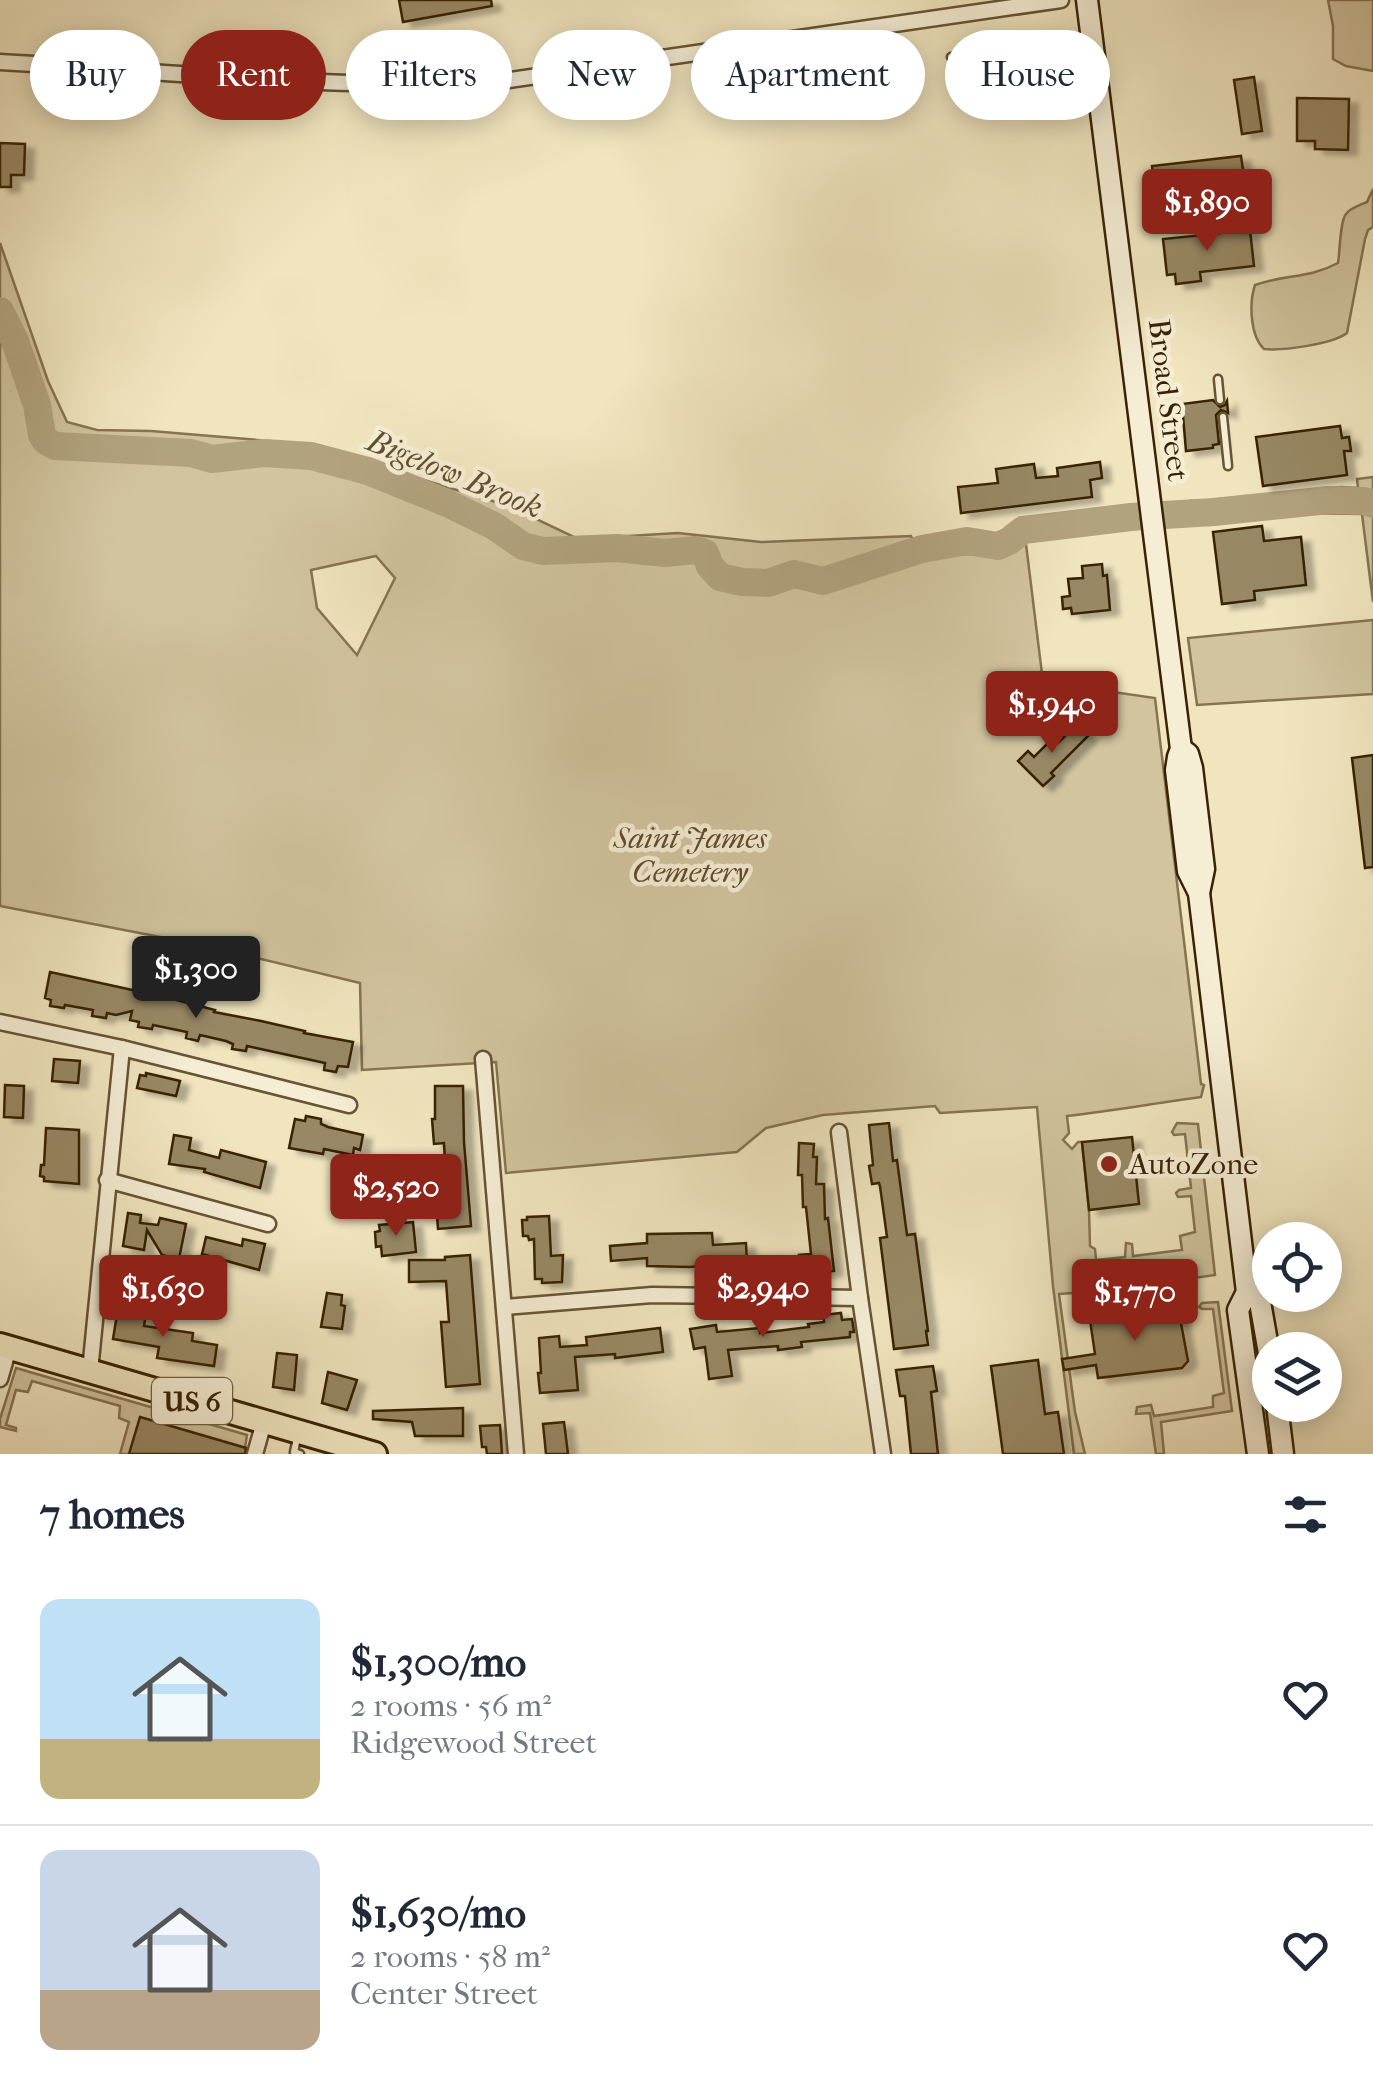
<!DOCTYPE html>
<html lang="en">
<head>
<meta charset="utf-8">
<style>
  :root { --surface:#fff; --page:#f6f6f7; --text:#1f2937; --muted:#747a83; --line:#e0e1e3; --accent:#8f2418 }
  body { margin:0; font-family:"IM FELL French Canon",serif; background:var(--page); color:var(--text); height:100vh; display:flex; flex-direction:column; font-size:38px; white-space:nowrap }
  * { box-sizing:border-box; margin:0 }
  p { font-size:32px; color:var(--muted) }
  .icon { flex:none; width:55px; height:55px; fill:none; stroke:currentColor; stroke-width:2; stroke-linecap:round; stroke-linejoin:round }
  .map { position:relative; height:1454px; overflow:hidden }
  .sheet { display:flex; flex-direction:column; background:var(--surface); flex:1 }
  .sheet>* { flex:none }
  .hud { position:absolute; left:30px; top:30px; width:1315px; height:90px; display:flex; gap:20px }
  .tools { position:absolute; left:1252px; top:1222px; display:grid; gap:20px }
  .tools a { display:grid; place-items:center; width:90px; height:90px; border-radius:50%; background:var(--surface); box-shadow:0 5px 25px #0003; font-size:50px }
  .price { position:absolute; translate:-50% -85px; padding:0 22px; border-radius:10px; background:var(--accent); color:#fff; font-size:32px; line-height:65px; filter:drop-shadow(0 2px 5px #0008) }
  .price::after { content:''; position:absolute; left:50%; top:60px; width:30px; height:22px; margin-left:-15px; background:inherit; clip-path:polygon(0 0,100% 0,50% 100%) }
  .price.on { background:#222; color:#fff }
  ul { padding:0; list-style:none }
  li { display:flex; align-items:center; gap:30px; height:250px; padding:0 40px }
  li+li { border-top:2px solid var(--line) }
  li span { display:grid; place-items:center; flex:none; width:280px; height:200px; border-radius:20px; color:#555 }
  li>.icon { margin-inline-start:auto }
  span .icon { width:120px; height:120px; fill:#fffc; stroke-width:1 }
  li b { font-size:42px }
  h2 { display:flex; justify-content:space-between; align-items:center; height:120px; padding:0 40px; font-size:42px }
  .tag { padding:0 35px; border-radius:45px; background:var(--surface); box-shadow:0 5px 25px #0003; font-size:35px; line-height:90px }
  .tag.on { background:var(--accent); color:#fff }
  .map>svg:first-child { display:block }
  .green { fill:#d1c49f; stroke:#857452; stroke-width:2.5; fill-rule:evenodd }
  .lines { fill:none; stroke-linecap:round; stroke-linejoin:round }
  .river { stroke:#b2a37f; stroke-width:28 }
  .building { fill:#988865; stroke:#392304; stroke-width:2.5; filter:url(#shadow) }
  .service-casing { stroke:#675433; stroke-width:11 }
  .minor-casing { stroke:#675433; stroke-width:19 }
  .secondary-casing { stroke:#392304; stroke-width:25 }
  .primary-casing { stroke:#392304; stroke-width:28 }
  .service { stroke:#f5eed5; stroke-width:6 }
  .minor { stroke:#f5eed5; stroke-width:14 }
  .secondary { stroke:#f5eed5; stroke-width:20 }
  .primary { stroke:#f0e5bf; stroke-width:22 }
  .poi-dot { fill:#8f2418; stroke:#f5eed5; stroke-width:4 }
  .labels { text-anchor:middle; dominant-baseline:central; stroke-width:9; stroke-linejoin:round; paint-order:stroke }
  .shield { fill:#f5eed5; stroke:#716043; stroke-width:2.5 }
  .shield-label { font-size:28px; font-weight:bold; fill:#392304 }
  .street-label { font-size:30px; fill:#392304; stroke:#f5eed5 }
  .park-label { font-size:30px; font-style:italic; fill:#5f4b2b; stroke:#f5eed5 }
  .poi-label { font-size:30px; fill:#392304; stroke:#f5eed5; text-anchor:start }
  .water-label { font-size:32px; font-style:italic; fill:#63502f; stroke:#f5eed5 }
</style>
</head>
<body>
<div class="map">
<svg width="1373" height="1454" viewBox="0 0 1373 1454">
  <defs>
    <filter id="shadow"><feDropShadow dx="9" dy="5" stdDeviation="2.5" flood-color="#0004"/></filter>
  </defs>
  <rect width="100%" height="100%" fill="#f0e5bf"/>
  <filter id="stains"><feTurbulence type="fractalNoise" baseFrequency=".002" numOctaves="4"/><feColorMatrix values="0 0 0 0 .2 0 0 0 0 .09 0 0 0 0 .02 0 0 0 .5 -.17"/></filter>
  <radialGradient id="worn" r=".72"><stop offset=".6" stop-color="#630" stop-opacity="0"/><stop offset="1" stop-color="#630" stop-opacity=".3"/></radialGradient>
  <!-- green -->
  <g class="green">
    <polygon points="1328,0 1373,0 1373,71 1346,66 1333,59 1333,26"/>
    <path d="M1373 189V227L1368 230 1365 239 1347 333C1333 344 1283 351 1264 349 1250 336 1249 303 1255 285 1285 274 1308 279 1338 263 1340 251 1340 221 1346 214 1350 208 1360 205 1367 202Z"/>
    <path d="M0 243 48 381 67 422 97 430 151 431 306 444 509 506 578 539 678 533 761 542 911 536 917 549 1025 536 1043 682 1155 698 1201 1084 1204 1085 1201 1097C1156 1103 1112 1111 1067 1116L1069 1133 1063 1140 1072 1149 1078 1142H1082L1089 1210 1090 1246 1095 1249 1096 1260 1125 1257 1126 1243 1132 1244 1133 1256 1182 1250 1180 1236 1195 1232 1191 1196 1178 1197 1176 1193 1179 1190 1191 1188 1185 1134 1174 1135 1172 1132 1177 1123 1198 1124 1215 1275 1098 1292 1079 1304H1075L1073 1293 1059 1294 1075 1412 1085 1454H1074L1053 1286 1037 1107 940 1113 935 1106 823 1115 766 1128 737 1152 506 1173 496 1062 362 1070 360 983 212 947 0 906ZM376 556 395 578 357 655 317 608 311 570Z"/>
    <polygon points="1373,477 1373,602 1362,514 1303,513 1208,525 1197,523 1188,507 1190,501 1209,500 1341,487 1358,488 1357,479"/>
    <polygon points="1373,620 1373,694 1197,705 1188,638"/>
    <polygon points="1218,1302 1232,1411 1161,1422 1164,1454 1156,1454 1150,1413 1136,1414 1137,1407 1151,1405 1154,1416 1213,1407 1213,1396 1224,1393 1213,1309 1202,1309 1199,1307 1202,1303"/>
    <polygon points="16,1368 247,1435 244,1454 120,1454 129,1422 119,1418 120,1406 32,1381 28,1392 16,1390 6,1425 16,1428 16,1431 0,1427 0,1419"/>
  </g>
  <g class="lines">
    <!-- river -->
    <polyline class="river" points="0,311 15,341 37,405 42,435 46,441 55,446 191,453 212,459 264,453 311,456 368,471 447,503 494,526 523,546 543,551 617,548 665,553 696,550 705,553 710,566 720,577 742,582 768,583 794,574 823,581 922,549 967,541 998,546 1009,541 1023,530 1131,517 1214,512 1329,500 1364,501 1373,504"/>
  </g>
  <!-- building -->
  <g class="building">
    <polygon points="399,0 491,0 492,6 403,22"/>
    <polygon points="998,57 999,60 1018,58 1022,96 987,100 982,60"/>
    <polygon points="1254,77 1262,131 1242,134 1234,80"/>
    <polygon points="1297,98 1349,99 1348,150 1315,149 1315,141 1297,141"/>
    <polygon points="0,143 25,144 24,175 11,175 11,187 0,187"/>
    <polygon points="1241,156 1246,190 1156,202 1152,166"/>
    <polygon points="1250,230 1254,266 1200,272 1201,281 1176,284 1175,274 1167,275 1163,239"/>
    <polygon points="1213,400 1220,407 1225,405 1227,401 1228,413 1221,410 1216,415 1219,444 1213,445 1213,448 1186,451 1182,404"/>
    <polygon points="1340,426 1342,438 1349,437 1351,451 1344,451 1347,475 1263,486 1256,437"/>
    <polygon points="1100,462 1102,478 1090,480 1092,497 961,513 958,487 998,483 996,469 1034,464 1036,478 1058,476 1057,468"/>
    <polygon points="1262,526 1264,541 1301,537 1306,585 1254,591 1255,600 1222,604 1213,532"/>
    <polygon points="1102,564 1103,576 1107,575 1110,610 1072,614 1071,608 1063,609 1062,597 1070,596 1068,579 1083,578 1082,566"/>
    <polygon points="1076,725 1088,736 1051,773 1054,776 1043,786 1018,761 1028,751 1034,757 1054,737 1059,742"/>
    <polygon points="1373,755 1373,867 1365,868 1352,758"/>
    <polygon points="50,972 169,998 215,1010 214,1012 261,1021 305,1031 304,1033 353,1042 348,1067 338,1066 336,1072 324,1070 325,1063 247,1046 246,1051 232,1049 233,1044 226,1041 200,1035 198,1041 186,1038 187,1032 153,1025 152,1029 138,1027 139,1022 130,1020 132,1011 116,1015 107,1013 106,1018 92,1016 93,1010 65,1005 64,1008 50,1006 51,1000 45,998"/>
    <polygon points="54,1059 80,1061 78,1083 52,1081"/>
    <polygon points="146,1073 180,1081 176,1096 137,1088 140,1075 146,1076"/>
    <polygon points="5,1085 24,1086 23,1118 4,1117"/>
    <polygon points="435,1086 463,1086 464,1142 471,1226 438,1229 436,1202 447,1202 444,1143 434,1144 432,1119 435,1119"/>
    <polygon points="306,1116 321,1119 321,1124 328,1127 363,1135 360,1150 354,1148 353,1155 324,1149 323,1154 289,1148 295,1119 305,1121"/>
    <polygon points="889,1123 893,1161 897,1160 907,1235 915,1234 928,1331 926,1331 928,1345 894,1349 880,1238 887,1237 880,1186 879,1183 872,1184 869,1166 873,1165 869,1125"/>
    <polygon points="46,1128 79,1130 79,1184 44,1181 44,1177 40,1176 41,1165 44,1165"/>
    <polygon points="174,1135 191,1138 189,1150 219,1158 221,1150 266,1162 260,1188 204,1172 205,1169 169,1164"/>
    <polygon points="1132,1137 1139,1204 1089,1210 1082,1142"/>
    <polygon points="799,1143 814,1144 813,1157 817,1157 816,1184 824,1184 825,1219 828,1218 834,1271 802,1275 799,1255 811,1254 806,1207 803,1207 802,1175 798,1175"/>
    <polygon points="128,1213 141,1215 140,1223 158,1225 160,1218 186,1224 179,1259 162,1255 147,1230 144,1250 123,1246"/>
    <polygon points="549,1216 551,1256 563,1255 562,1282 542,1283 542,1279 535,1279 534,1239 529,1240 528,1236 523,1236 522,1220 527,1220 527,1217"/>
    <polygon points="413,1222 416,1252 382,1256 381,1246 376,1247 375,1232 380,1231 379,1225"/>
    <polygon points="712,1233 713,1245 746,1243 747,1263 689,1267 647,1266 647,1258 611,1261 610,1246 647,1243 647,1234"/>
    <polygon points="206,1237 242,1246 243,1239 265,1244 259,1270 202,1254"/>
    <polygon points="470,1255 480,1384 446,1387 441,1322 449,1322 446,1281 409,1282 409,1260 445,1260 445,1257"/>
    <polygon points="327,1293 342,1295 341,1305 345,1306 342,1329 321,1327"/>
    <polygon points="1178,1307 1188,1361 1182,1368 1098,1378 1096,1365 1064,1370 1062,1359 1095,1354 1090,1320"/>
    <polygon points="118,1308 146,1314 144,1326 193,1333 192,1341 217,1345 214,1366 157,1358 159,1347 113,1339"/>
    <polygon points="841,1313 842,1320 852,1319 854,1332 850,1332 850,1337 801,1342 802,1347 778,1350 778,1346 728,1350 732,1376 709,1379 705,1347 694,1349 690,1329 716,1325 717,1332 759,1328 760,1333 809,1327 808,1324 824,1322 823,1315"/>
    <polygon points="660,1328 663,1352 615,1358 615,1354 575,1357 578,1390 540,1393 538,1373 541,1373 539,1338 559,1336 560,1347 587,1345 586,1337"/>
    <polygon points="277,1353 297,1355 294,1390 273,1387"/>
    <polygon points="1038,1360 1045,1414 1058,1412 1064,1454 1003,1454 991,1366"/>
    <polygon points="933,1366 937,1391 931,1392 938,1454 911,1454 905,1396 900,1396 896,1370"/>
    <polygon points="328,1372 357,1380 347,1410 322,1403"/>
    <polygon points="463,1408 463,1436 415,1436 412,1422 373,1419 373,1411"/>
    <polygon points="140,1417 246,1448 245,1454 129,1454"/>
    <polygon points="564,1422 568,1454 546,1454 543,1424"/>
    <polygon points="500,1425 502,1454 487,1454 486,1447 482,1447 480,1426"/>
  </g>
  <g class="lines">
    <!-- service casing -->
    <g class="service-casing">
      <g id="service">
        <polyline points="951,57 1037,45"/>
        <polyline points="1218,379 1220,400"/>
        <polyline points="1223,417 1228,466"/>
        <polyline points="297,1438 294,1452 300,1454"/>
      </g>
    </g>
    <!-- minor casing -->
    <g class="minor-casing">
      <g id="minor">
        <path d="M0 62C165 71 331 90 496 82L1061 0"/>
        <polyline points="0,1022 122,1048 349,1105"/>
        <polyline points="483,1059 516,1454"/>
        <polyline points="839,1132 860,1298 883,1454"/>
        <polyline points="107,1180 268,1224"/>
        <polyline points="504,1307 652,1295 860,1298"/>
        <polyline points="90,1371 122,1048"/>
        <polyline points="0,1379 9,1348"/>
        <polyline points="255,1454 264,1422"/>
      </g>
    </g>
    <!-- secondary casing -->
    <g class="secondary-casing">
      <g id="secondary">
        <polyline points="1087,0 1181,749 1178,757 1176,770 1188,871 1199,893"/>
        <polyline points="1181,749 1188,754 1192,768 1204,869 1199,893 1247,1292 1238,1310 1258,1454"/>
        <polyline points="1247,1292 1260,1302 1270,1359"/>
        <polyline points="1277,1405 1283,1454"/>
      </g>
    </g>
    <!-- primary casing -->
    <g class="primary-casing">
      <polyline id="primary" points="0,1345 375,1454"/>
    </g>
    <!-- service -->
    <use href="#service" class="service"/>
    <!-- minor -->
    <use href="#minor" class="minor"/>
    <!-- secondary -->
    <use href="#secondary" class="secondary"/>
    <!-- primary -->
    <use href="#primary" class="primary"/>
  </g>
  <!-- markers -->
  <circle class="poi-dot" cx="1109" cy="1164" r="10"/>
  <g class="labels">
    <!-- shield labels -->
    <rect class="shield" x="152" y="1378" width="80" height="46" rx="8"/>
    <g class="shield-label">
      <text x="192" y="1401">US 6</text>
    </g>
    <!-- street labels -->
    <g class="street-label">
      <text transform="translate(1168 400) rotate(83)">Broad Street</text>
    </g>
    <!-- park labels -->
    <g class="park-label">
      <text x="690" y="838">Saint James<tspan x="690" dy="34">Cemetery</tspan></text>
    </g>
    <!-- poi labels -->
    <g class="poi-label">
      <text x="1129" y="1164">AutoZone</text>
    </g>
    <!-- water labels -->
    <g class="water-label">
      <text transform="translate(455 474) rotate(22)">Bigelow Brook</text>
    </g>
  </g>
  <rect width="100%" height="100%" filter="url(#stains)"/>
  <rect width="100%" height="100%" fill="url(#worn)"/>
</svg>
<div class="tools">
<a><svg class="icon" aria-label="locate" viewBox="0 0 24 24"><circle cx="12" cy="12" r="6"/><path d="M12 2v4M12 18v4M2 12h4M18 12h4"/></svg></a>
<a><svg class="icon" aria-label="layers" viewBox="0 0 24 24"><path d="M12 4l9 5-9 5-9-5zM3 14l9 5 9-5"/></svg></a>
</div>
<b class="price" style="left:1207px;top:254px">$1,890</b>
<b class="price" style="left:1052px;top:756px">$1,940</b>
<b class="price on" style="left:196px;top:1021px">$1,300</b>
<b class="price" style="left:396px;top:1239px">$2,520</b>
<b class="price" style="left:163px;top:1340px">$1,630</b>
<b class="price" style="left:763px;top:1340px">$2,940</b>
<b class="price" style="left:1135px;top:1344px">$1,770</b>
<div class="hud">
<a class="tag">Buy</a>
<a class="tag on">Rent</a>
<a class="tag">Filters</a>
<a class="tag">New</a>
<a class="tag">Apartment</a>
<a class="tag">House</a>
</div>
</div>
<section class="sheet">
<h2>7 homes<svg class="icon" aria-label="filters" viewBox="0 0 24 24"><path d="M4 7h16M4 17h16"/><circle cx="9" cy="7" r="2"/><circle cx="15" cy="17" r="2"/></svg></h2>
<ul>
<li><span style="background:linear-gradient(#bfe0f5 70%,#c2b280 0)"><svg class="icon" aria-label="home" viewBox="0 0 24 24"><path d="M3 11l9-7 9 7M6 9v11h12V9"/></svg></span><div><b>$1,300/mo</b><p>2 rooms · 56 m²</p><p>Ridgewood Street</p></div><svg class="icon" aria-label="heart" viewBox="0 0 24 24"><path d="M12 20l-8-8c-3-5 5-10 8-4 3-6 11-1 8 4z"/></svg></li>
<li><span style="background:linear-gradient(#c9d6e8 70%,#b9a48a 0)"><svg class="icon" aria-label="home" viewBox="0 0 24 24"><path d="M3 11l9-7 9 7M6 9v11h12V9"/></svg></span><div><b>$1,630/mo</b><p>2 rooms · 58 m²</p><p>Center Street</p></div><svg class="icon" aria-label="heart" viewBox="0 0 24 24"><path d="M12 20l-8-8c-3-5 5-10 8-4 3-6 11-1 8 4z"/></svg></li>
</ul>
</section>
</body>
</html>
